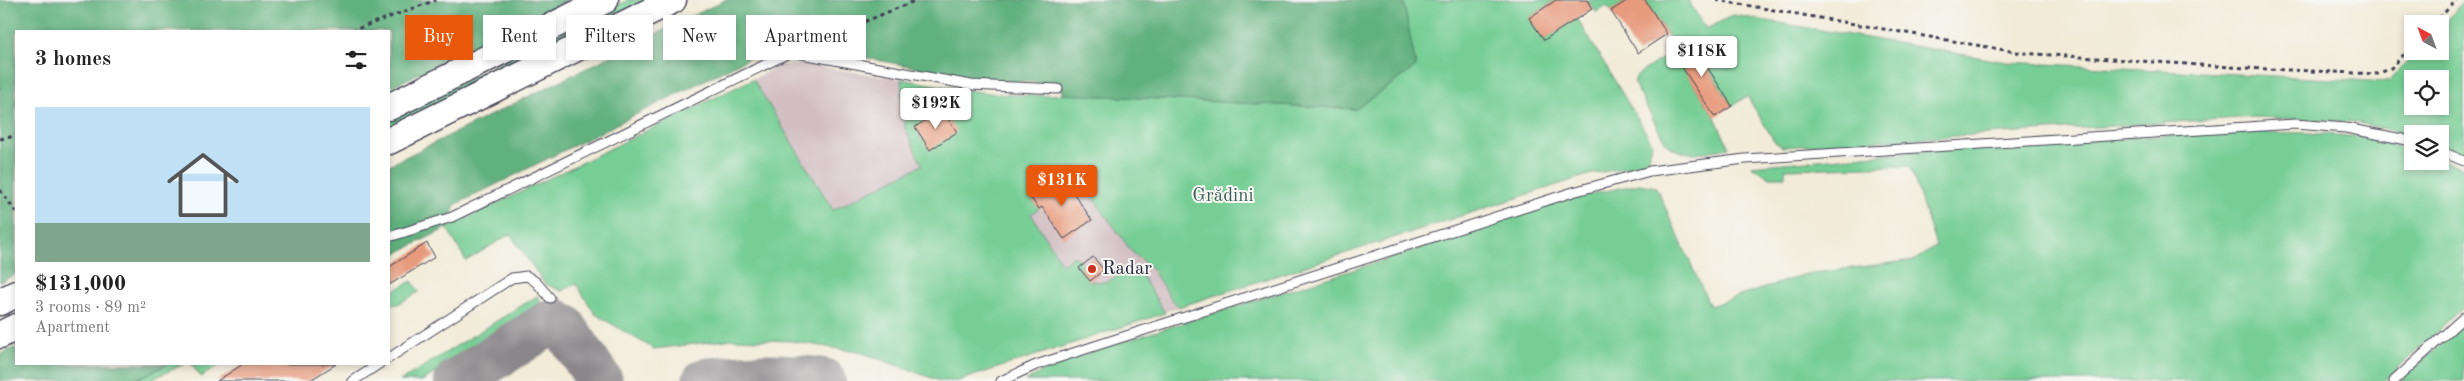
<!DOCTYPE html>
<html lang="en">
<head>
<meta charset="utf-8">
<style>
  :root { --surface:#fff; --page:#f6f6f6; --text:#222; --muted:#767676; --accent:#ea580c }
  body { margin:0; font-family:"Old Standard TT",serif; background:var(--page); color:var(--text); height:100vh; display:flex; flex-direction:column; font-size:19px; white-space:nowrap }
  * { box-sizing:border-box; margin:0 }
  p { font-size:16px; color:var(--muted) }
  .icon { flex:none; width:28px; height:28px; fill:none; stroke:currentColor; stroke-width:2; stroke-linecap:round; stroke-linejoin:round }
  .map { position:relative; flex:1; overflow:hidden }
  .panel { position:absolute; left:15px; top:30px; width:375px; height:335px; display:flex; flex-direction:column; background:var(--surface); border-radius:0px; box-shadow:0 2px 8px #0003 }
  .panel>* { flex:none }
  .top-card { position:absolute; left:405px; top:15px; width:475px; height:45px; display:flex; gap:10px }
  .needle { width:32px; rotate:319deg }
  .fabs { position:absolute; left:2404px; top:15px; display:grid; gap:10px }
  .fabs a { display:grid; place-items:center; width:45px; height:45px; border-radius:0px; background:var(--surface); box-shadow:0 2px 8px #0003; font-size:25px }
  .price { position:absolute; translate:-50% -42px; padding:0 11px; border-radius:5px; background:#fff; color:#222; font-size:16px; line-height:32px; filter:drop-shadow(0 1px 2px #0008) }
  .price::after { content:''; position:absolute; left:50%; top:30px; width:15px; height:11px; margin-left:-8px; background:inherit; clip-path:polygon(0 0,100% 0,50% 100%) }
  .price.current { background:var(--accent); color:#fff }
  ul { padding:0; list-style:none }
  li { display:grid; align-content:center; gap:10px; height:265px; padding:0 20px }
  li span { display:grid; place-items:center; height:155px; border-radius:0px; color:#555 }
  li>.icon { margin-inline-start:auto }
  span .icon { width:90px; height:90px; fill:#fffc; stroke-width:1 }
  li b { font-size:21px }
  h2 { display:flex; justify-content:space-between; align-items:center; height:60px; padding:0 20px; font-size:21px }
  .chip { padding:0 18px; border-radius:0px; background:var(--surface); box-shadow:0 2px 8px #0003; font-size:18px; line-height:45px }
  .chip.current { background:var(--accent); color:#fff }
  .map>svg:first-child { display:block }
  .industrial { fill:#d2bec2 }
  .green { fill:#76ce94; stroke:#4c7868; fill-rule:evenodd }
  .forest { fill:#60b17e; stroke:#416a5c }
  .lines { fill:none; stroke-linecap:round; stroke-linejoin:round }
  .taxiway { stroke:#8a868a; stroke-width:46 }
  .building { fill:#e79a7b }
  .lane-casing { stroke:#414053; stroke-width:11 }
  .primary-casing { stroke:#414053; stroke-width:29 }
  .path { stroke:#414053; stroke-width:3; stroke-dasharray:4 4; stroke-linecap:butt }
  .lane { stroke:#fff; stroke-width:9 }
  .primary { stroke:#fff; stroke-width:26 }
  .poi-dot { fill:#c8321e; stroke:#f6f6f2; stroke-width:2 }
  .labels { text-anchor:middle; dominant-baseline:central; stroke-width:4; stroke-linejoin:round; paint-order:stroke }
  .park-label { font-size:19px; fill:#3f5e5a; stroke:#f6f6f2 }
  .poi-label { font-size:19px; fill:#22223b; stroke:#f6f6f2; text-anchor:start }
</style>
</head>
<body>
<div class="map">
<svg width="2464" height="381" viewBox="0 0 2464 381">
  <rect width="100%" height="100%" fill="#f6f6f2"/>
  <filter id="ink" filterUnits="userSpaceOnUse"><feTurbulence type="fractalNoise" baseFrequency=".02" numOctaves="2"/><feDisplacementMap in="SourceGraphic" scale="10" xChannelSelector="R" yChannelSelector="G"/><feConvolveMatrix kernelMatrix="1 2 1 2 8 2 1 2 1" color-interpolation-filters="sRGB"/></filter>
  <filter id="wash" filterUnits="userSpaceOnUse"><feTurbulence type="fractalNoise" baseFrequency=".0096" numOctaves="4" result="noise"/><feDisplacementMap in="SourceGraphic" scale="20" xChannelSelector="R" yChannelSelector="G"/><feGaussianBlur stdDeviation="1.12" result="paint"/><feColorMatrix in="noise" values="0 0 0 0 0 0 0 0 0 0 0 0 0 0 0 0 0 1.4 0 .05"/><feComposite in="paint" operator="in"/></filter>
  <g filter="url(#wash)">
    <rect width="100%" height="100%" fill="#f2ebd8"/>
    <!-- industrial -->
    <g class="industrial">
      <polygon points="802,64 901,79 905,128 922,165 833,210 753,79 780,65"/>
      <polygon points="1095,158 1179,307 1044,353 978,253 1038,209 1030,197 1061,175"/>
    </g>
    <!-- green -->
    <g class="green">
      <polygon points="628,0 652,0 389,131 389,118"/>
      <path d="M1403 0H1556L1529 18 1544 40 1577 18 1652 143 1648 163 1588 175 1179 307 1171 299 1152 269 1132 252 1081 181 1070 188 1061 176 1030 197 1039 209 1031 214 1062 264 1075 256 1083 265 1079 268 1090 281 1108 282 1130 266 1140 273 1165 313 958 381H940L863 353 791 341 734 339 654 349 595 314 576 284 561 291 545 284 510 234 466 261 447 228 753 79 833 210 922 165 905 128 901 79C955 88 1009 100 1063 94L1356 109 1416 67Z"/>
      <polygon points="1587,0 1628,0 1611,11 1607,6 1596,12"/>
      <path d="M1645 0H1688L1706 29 1733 15 2007 62 2389 82 2417 51H2440V27L2464 1V154L2440 144V134L2412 135 2354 122 2255 117 1782 147 1775 142 1747 96 1732 106 1690 40 1677 49ZM2412 79H2440V106H2412Z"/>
      <path d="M1672 52 1715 117 1729 148C1709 151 1678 161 1664 140L1634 83 1637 75Z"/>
      <polygon points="2230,132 2310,133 2364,137 2412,151 2412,161 2440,160 2464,168 2464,306 2384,381 1026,381 1049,367 1112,345 1385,260 1566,199 1640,184 1656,187 1710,306 1806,274 1915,260 1936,246 1910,166 1785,169 1785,177 1769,177 1751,166 1953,148"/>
      <polygon points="412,281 419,292 398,304 389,305 389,293"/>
      <polygon points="537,296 541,302 540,308 422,381 400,381"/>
      <polygon points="2464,323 2464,381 2400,381"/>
      <polygon points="169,364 184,364 148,381 133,381"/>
      <polygon points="191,364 221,364 201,377"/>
    </g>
    <!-- forest -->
    <g class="forest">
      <polygon points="0,0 568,0 389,88 389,31 16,31 16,274 0,282"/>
      <polygon points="725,0 1403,0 1416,67 1356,109 1063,94 1061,84 976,79 861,57 809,28 455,205 447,228 389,257 389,165"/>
      <polygon points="16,347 16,364 168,364 133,381 0,381 0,354"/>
    </g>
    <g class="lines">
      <!-- taxiway -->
      <g class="taxiway">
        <polyline points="457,381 551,322 556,322 564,327 600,381"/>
        <path d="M705 381C746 376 782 374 823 381"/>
      </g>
    </g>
    <g id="blocks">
      <!-- building -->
      <g class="building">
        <polygon points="1556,0 1587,0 1592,9 1544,40 1529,18"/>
        <polygon points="1628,0 1645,0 1667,34 1638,53 1611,11"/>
        <polygon points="1690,40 1732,106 1715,117 1672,52"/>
        <polygon points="942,110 957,132 930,150 915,127"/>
        <polygon points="1061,175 1092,220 1064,239 1042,207 1039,209 1030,197"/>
        <polygon points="427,243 435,257 389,285 389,267"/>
        <polygon points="1093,257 1104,270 1090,281 1079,268"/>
        <polygon points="243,364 336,364 309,381 217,381"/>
      </g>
    </g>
  </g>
  <g filter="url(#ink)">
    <use href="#blocks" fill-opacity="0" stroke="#414053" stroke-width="1"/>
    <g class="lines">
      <!-- lane casing -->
      <g class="lane-casing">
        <g id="lane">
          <polyline points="2440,151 2464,161"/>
          <polyline points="389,237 452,217 791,52 971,85 1058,89"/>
          <polyline points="389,358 512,278 527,276 536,282 550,298"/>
          <polyline points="353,381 379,364"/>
          <polyline points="1001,381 1036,365 1573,192 1650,171 1745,159 2295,124 2346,128 2412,141"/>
          <polyline points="2394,381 2464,317"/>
        </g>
      </g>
      <!-- primary casing -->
      <g class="primary-casing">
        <g id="primary">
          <polyline points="389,107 605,0"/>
          <polyline points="389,141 673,0"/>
          <polyline points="0,302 16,294"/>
          <polyline points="0,335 16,327"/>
        </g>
      </g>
      <!-- path -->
      <g class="path">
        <polyline points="1716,0 2022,53 2245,68 2378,74 2391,68 2412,46"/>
        <polyline points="2434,24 2456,0"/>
        <polyline points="351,31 436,0"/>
        <polyline points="813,43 917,0"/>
        <polyline points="0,139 16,136"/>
        <polyline points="0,190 16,212"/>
      </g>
      <!-- lane -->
      <use href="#lane" class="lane"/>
      <!-- primary -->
      <use href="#primary" class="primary"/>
    </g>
  </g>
  <!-- markers -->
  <circle class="poi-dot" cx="1092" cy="269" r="5"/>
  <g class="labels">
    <!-- park labels -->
    <g class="park-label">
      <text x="1223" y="196">Grădini</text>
    </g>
    <!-- poi labels -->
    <g class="poi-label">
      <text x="1102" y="269">Radar</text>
    </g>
  </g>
</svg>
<div class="fabs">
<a><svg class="needle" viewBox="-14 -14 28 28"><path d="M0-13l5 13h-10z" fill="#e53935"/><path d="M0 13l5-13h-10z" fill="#767676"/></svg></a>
<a><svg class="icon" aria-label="locate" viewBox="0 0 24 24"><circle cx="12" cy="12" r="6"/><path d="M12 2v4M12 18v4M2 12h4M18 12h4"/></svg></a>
<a><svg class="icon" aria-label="layers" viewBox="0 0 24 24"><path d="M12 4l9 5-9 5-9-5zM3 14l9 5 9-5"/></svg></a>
</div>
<b class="price" style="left:1702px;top:78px">$118K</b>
<b class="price" style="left:936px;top:130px">$192K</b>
<b class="price current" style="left:1062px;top:207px">$131K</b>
<div class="top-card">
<a class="chip current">Buy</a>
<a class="chip">Rent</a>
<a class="chip">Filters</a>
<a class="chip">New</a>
<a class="chip">Apartment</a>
</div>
<section class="panel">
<h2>3 homes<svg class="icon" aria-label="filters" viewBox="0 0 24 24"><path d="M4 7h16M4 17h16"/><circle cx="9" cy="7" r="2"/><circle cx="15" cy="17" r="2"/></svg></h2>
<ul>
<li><span style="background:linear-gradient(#bfe0f5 75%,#7fa58c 0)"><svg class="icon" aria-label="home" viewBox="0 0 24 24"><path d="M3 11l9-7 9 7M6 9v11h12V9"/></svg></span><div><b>$131,000</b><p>3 rooms · 89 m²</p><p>Apartment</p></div></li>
</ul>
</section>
</div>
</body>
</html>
